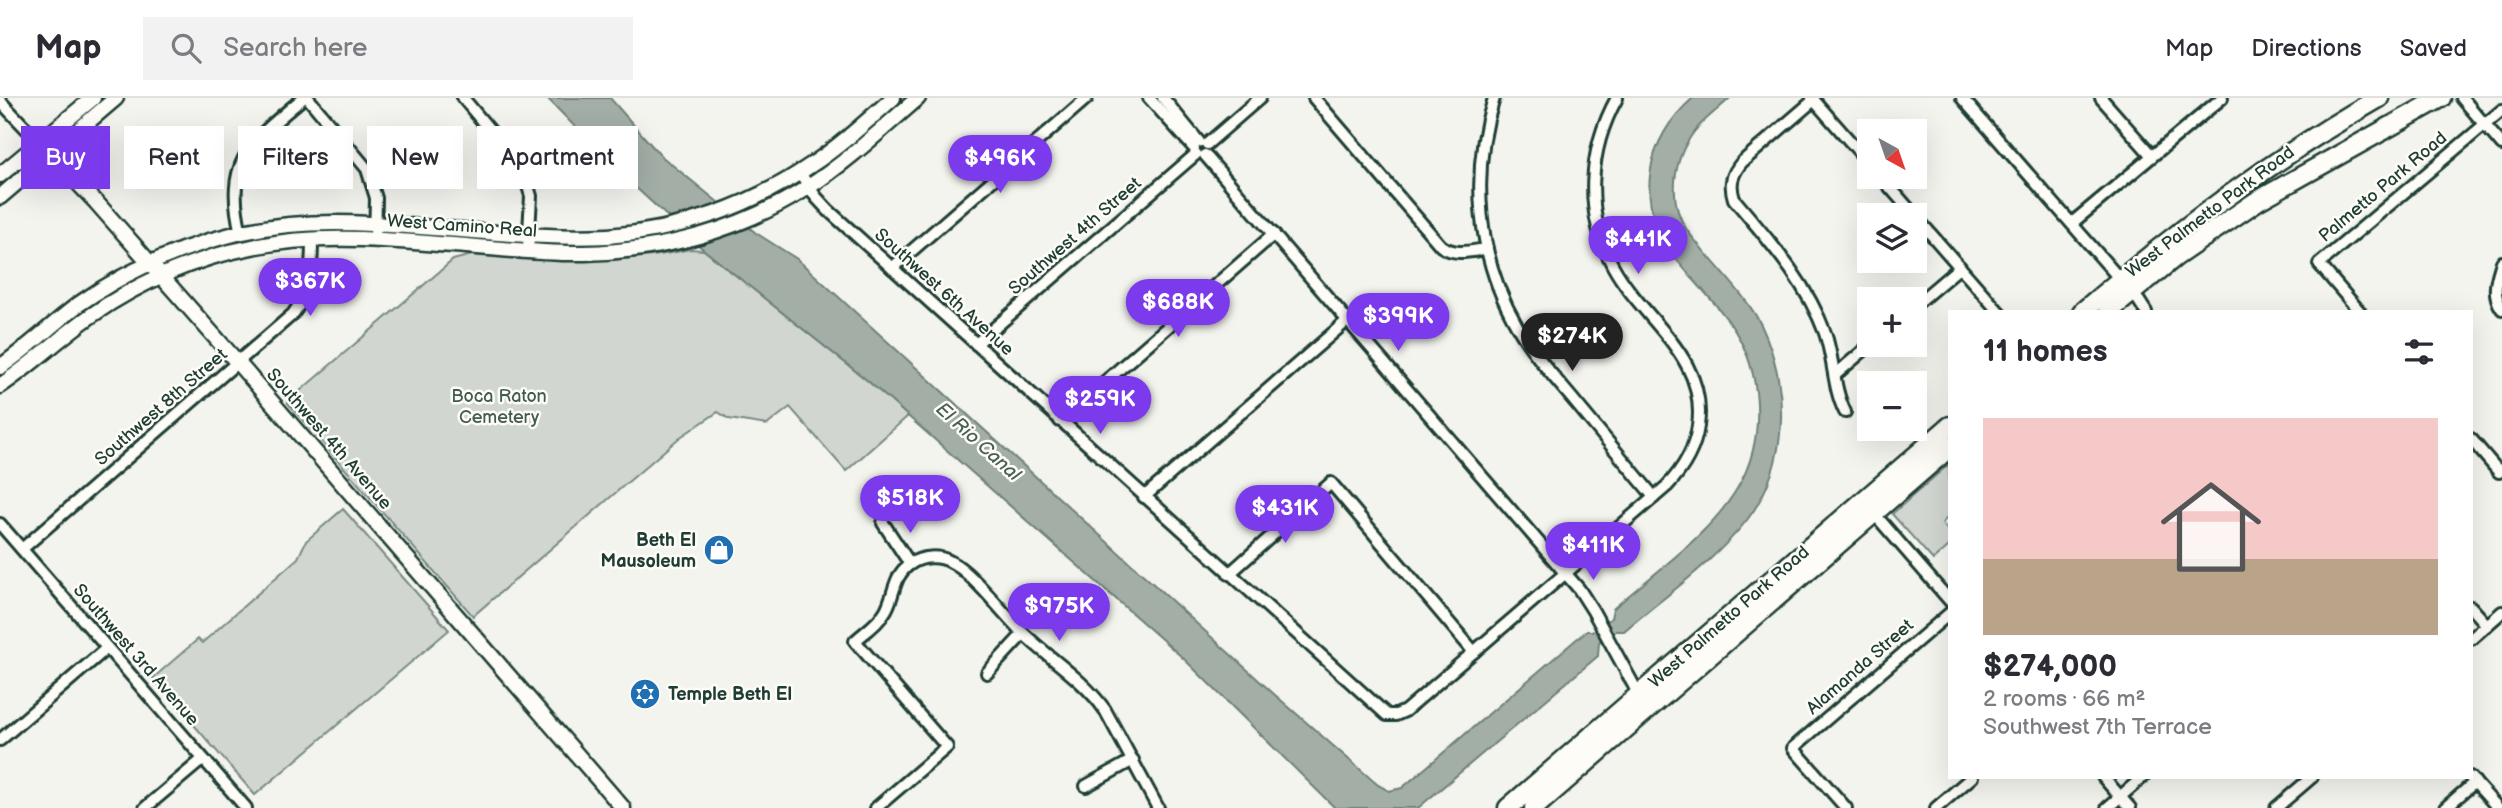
<!DOCTYPE html>
<html lang="en">
<head>
<meta charset="utf-8">
<style>
  :root { --surface:#fff; --page:#f2f2f3; --text:#2b2b33; --muted:#7c7c81; --line:#e1e1e2; --accent:#7c3aed }
  body { margin:0; font-family:"Balsamiq Sans",sans-serif; background:var(--page); color:var(--text); height:100vh; display:flex; flex-direction:column; font-size:26px; white-space:nowrap }
  * { box-sizing:border-box; margin:0 }
  p { font-size:23px; color:var(--muted) }
  .icon { flex:none; width:38px; height:38px; fill:none; stroke:currentColor; stroke-width:2; stroke-linecap:round; stroke-linejoin:round }
  .map { position:relative; flex:1; overflow:hidden }
  .panel { position:absolute; left:1948px; top:212px; width:525px; height:469px; display:flex; flex-direction:column; background:var(--surface); border-radius:0px; box-shadow:0 7px 28px #0002 }
  .panel>* { flex:none }
  .guide { position:absolute; left:21px; top:28px; width:665px; height:63px; display:flex; gap:14px }
  .needle { width:46px; rotate:140deg }
  .buttons { position:absolute; left:1857px; top:21px; display:grid; gap:14px }
  .buttons a { display:grid; place-items:center; width:70px; height:70px; border-radius:0px; background:var(--surface); box-shadow:0 7px 28px #0002; font-size:35px }
  .price { position:absolute; translate:-50% -60px; padding:0 16px; border-radius:24px; background:var(--accent); color:#fff; font-size:23px; line-height:46px; filter:drop-shadow(0 2px 4px #0008) }
  .price::after { content:''; position:absolute; left:50%; top:42px; width:21px; height:16px; margin-left:-10px; background:inherit; clip-path:polygon(0 0,100% 0,50% 100%) }
  .price.selected { background:#222; color:#fff }
  ul { padding:0; list-style:none }
  li { display:grid; align-content:center; gap:14px; height:371px; padding:0 35px }
  li span { display:grid; place-items:center; height:217px; border-radius:0px; color:#555 }
  li>.icon { margin-inline-start:auto }
  span .icon { width:126px; height:126px; fill:#fffc; stroke-width:1 }
  li b { font-size:30px }
  h2 { display:flex; justify-content:space-between; align-items:center; height:84px; padding:0 35px; font-size:30px }
  .tag { padding:0 24px; border-radius:0px; background:var(--surface); box-shadow:0 7px 28px #0002; font-size:24px; line-height:63px }
  .tag.selected { background:var(--accent); color:#fff }
  header { display:flex; align-items:center; gap:42px; box-sizing:border-box; height:98px; padding:0 35px; background:var(--surface); border-bottom:2px solid var(--line) }
  header strong { font-size:33px }
  nav { display:flex; gap:38px; margin-inline-start:auto; font-size:24px }
  .search { width:490px; height:63px; background:var(--page); display:flex; align-items:center; gap:18px; box-sizing:border-box; padding:0 24px; border-radius:0px; color:var(--muted); font-size:26px }
  .map>svg:first-child { display:block }
  .green { fill:#d1d6d1; stroke:#788a82; stroke-width:2 }
  .water { fill:#a3aea7; stroke:#6e8179; stroke-width:2 }
  .lines { fill:none; stroke-linecap:round; stroke-linejoin:round }
  .minor-casing { stroke:#1f3d34; stroke-width:16 }
  .tertiary-casing { stroke:#1f3d34; stroke-width:19 }
  .primary-casing { stroke:#1f3d34; stroke-width:23 }
  .minor { stroke:#fdfcf7; stroke-width:10 }
  .tertiary { stroke:#fdfcf7; stroke-width:14 }
  .primary { stroke:#fdfcf7; stroke-width:18 }
  .labels { text-anchor:middle; dominant-baseline:central; stroke-width:5; stroke-linejoin:round; paint-order:stroke }
  .street-label { font-size:18px; fill:#1f3d34; stroke:#fdfcf7 }
  .park-label { font-size:18px; fill:#435c53; stroke:#fdfcf7 }
  .poi-label { font-size:18px; font-weight:bold; fill:#1f3d34; stroke:#fdfcf7; text-anchor:end }
  .water-label { font-size:19px; font-style:italic; fill:#475f56; stroke:#fdfcf7 }
</style>
</head>
<body>
<header>
<strong>Map</strong>
<div class="search"><svg class="icon" aria-label="search" viewBox="0 0 24 24"><circle cx="10" cy="10" r="6"/><path d="M15 15l6 6"/></svg>Search here</div>
<nav><a>Map</a><a>Directions</a><a>Saved</a></nav>
</header>
<div class="map">
<svg width="2502" height="710" viewBox="0 0 2502 710">
  <rect width="100%" height="100%" fill="#f4f4ef"/>
  <filter id="ink" filterUnits="userSpaceOnUse"><feTurbulence type="fractalNoise" baseFrequency=".0143" numOctaves="2"/><feDisplacementMap in="SourceGraphic" scale="14" xChannelSelector="R" yChannelSelector="G"/><feConvolveMatrix kernelMatrix="1 2 1 2 8 2 1 2 1" color-interpolation-filters="sRGB"/></filter>
  <g filter="url(#ink)">
    <!-- green -->
    <g class="green">
      <path d="M690 151 704 152 868 283 908 318 846 373 790 309 767 327 729 321 718 314 679 340 473 518 287 304 453 162 472 157C545 162 617 168 690 151Z"/>
      <polygon points="1949,366 1949,418 1942,425 1949,434 1949,448 1933,462 1892,416"/>
      <polygon points="343,411 449,532 255,697 153,580 198,541 202,545 298,460 306,443"/>
    </g>
    <!-- water -->
    <path class="water" d="M547 0H610L660 57 756 135 797 161 1275 597 1378 687 1389 693 1402 690 1586 533H1595L1611 520 1613 511C1654 475 1711 436 1738 389 1764 345 1763 284 1739 240 1722 209 1694 185 1673 157 1634 104 1645 42 1693 0H1730C1719 11 1704 21 1694 34 1673 62 1667 102 1687 132 1708 161 1748 198 1762 229 1790 290 1789 367 1747 422 1714 464 1665 498 1624 533H1615L1599 544 1598 558 1418 710H1335L1183 560 868 283 704 152 622 77Z"/>
    <g class="lines">
      <!-- minor casing -->
      <g class="minor-casing">
        <g id="minor">
          <polyline points="308,0 367,71 376,100 375,142"/>
          <polyline points="463,0 523,72 531,98 528,152"/>
          <polyline points="1149,0 1194,50"/>
          <polyline points="1163,0 1199,44"/>
          <path d="M1314 0 1441 148C1456 158 1470 153 1487 151"/>
          <path d="M1494 0C1470 75 1477 159 1517 228 1533 256 1555 280 1575 304 1602 336 1628 368 1654 399"/>
          <polyline points="1812,0 1869,65"/>
          <polyline points="1962,0 2139,203 2146,214"/>
          <polyline points="2101,0 2152,58"/>
          <polyline points="2462,0 2502,47"/>
          <path d="M1814 2 1742 64C1732 76 1729 86 1734 101 1769 143 1806 183 1825 235 1834 261 1833 290 1845 314"/>
          <polyline points="0,3 39,44"/>
          <polyline points="1207,46 1260,0"/>
          <polyline points="1205,57 1579,491 1593,513 1639,597"/>
          <path d="M800 75 816 99 828 112 1387 617H1396L1405 613 1667 388C1683 371 1695 351 1698 328 1708 258 1643 223 1613 168 1584 115 1588 52 1617 0"/>
          <polyline points="1881,79 1999,214"/>
          <polyline points="2072,125 2222,0"/>
          <path d="M241 135C223 61 252 44 303 0"/>
          <path d="M2502 164C2497 181 2491 195 2502 211"/>
          <polyline points="892,170 1087,0"/>
          <polyline points="1914,208 1960,169"/>
          <polyline points="2360,214 2319,166 2502,12"/>
          <polyline points="976,246 1196,56"/>
          <polyline points="1835,277 1870,247"/>
          <polyline points="1060,323 1274,136"/>
          <polyline points="2471,341 2499,374 2502,371"/>
          <polyline points="1144,399 1348,222"/>
          <polyline points="1871,412 1950,503"/>
          <polyline points="883,425 910,466"/>
          <polyline points="0,426 246,710"/>
          <path d="M22 451 293 216C311 192 312 169 312 141"/>
          <polyline points="1229,476 1331,385 1474,554"/>
          <polyline points="2471,509 2487,527"/>
          <polyline points="2471,541 2502,514"/>
          <polyline points="987,575 1023,536"/>
          <polyline points="0,642 107,550"/>
          <polyline points="2103,679 2130,710"/>
          <polyline points="2470,679 2498,710"/>
          <polyline points="1086,688 1133,662"/>
          <polyline points="145,710 203,661"/>
          <path d="M876 710 947 649 855 543C866 533 879 525 886 512 895 496 893 478 910 466 922 458 939 457 951 464 972 474 1004 517 1023 535 1051 562 1083 581 1105 612L1158 710"/>
          <polyline points="1846,710 1793,650 1950,515"/>
          <polyline points="1936,710 1972,679"/>
          <polyline points="2107,710 2143,679"/>
          <polyline points="2276,710 2312,679"/>
          <polyline points="2445,710 2475,684"/>
        </g>
      </g>
      <!-- tertiary casing -->
      <g class="tertiary-casing">
        <g id="tertiary">
          <polyline points="39,44 96,104 238,265 623,710"/>
          <polyline points="0,77 93,0"/>
          <polyline points="0,99 116,0"/>
          <path d="M0 269C28 250 52 226 79 206 127 172 181 149 238 135 303 120 368 125 433 130 491 134 550 141 608 138 680 133 751 108 811 67 840 48 867 23 893 0"/>
          <path d="M0 288C33 266 60 239 92 217 140 184 195 160 252 149 319 135 386 142 453 147 497 150 541 156 585 155 663 153 741 132 807 90 847 64 882 31 918 0"/>
        </g>
      </g>
      <!-- primary casing -->
      <g class="primary-casing">
        <g id="primary">
          <path d="M2082 214C2176 134 2272 61 2379 0"/>
          <polyline points="2108,214 2175,159 2257,103 2441,0"/>
          <polyline points="1508,710 1950,328"/>
          <polyline points="1534,710 1950,349"/>
        </g>
      </g>
      <!-- minor -->
      <use href="#minor" class="minor"/>
      <!-- tertiary -->
      <use href="#tertiary" class="tertiary"/>
      <!-- primary -->
      <use href="#primary" class="primary"/>
    </g>
  </g>
  <!-- icons -->
  <defs>
    <g id="shop-disc" transform="scale(1.575)"><circle r="9.5" fill="#1f6fb2" stroke="#fdfcf7"/><path d="M-5-2.5h2.3a2.7 3.5 0 0 1 5.4 0H5L5.5 6h-11ZM-1.5-2.5h3a1.5 2.3 0 0 0-3 0Z" fill="#fff"/></g>
    <g id="synagogue-disc" transform="scale(1.575)"><circle r="9.5" fill="#1f6fb2" stroke="#fdfcf7"/><path d="M0-6.5L5.6 3.2H-5.6ZM0 6.5L5.6-3.2H-5.6Z" fill="#fff"/></g>
  </defs>
  <g fill-rule="evenodd">
    <use href="#shop-disc" x="719" y="452"/>
    <use href="#synagogue-disc" x="645" y="596"/>
  </g>
  <g class="labels">
    <!-- street labels -->
    <g class="street-label">
      <text transform="translate(2383 89) rotate(-40)">Palmetto Park Road</text>
      <text transform="translate(2210 114) rotate(-37)">West Palmetto Park Road</text>
      <text transform="translate(462 128) rotate(4)">West Camino Real</text>
      <text transform="translate(1075 138) rotate(-41)">Southwest 4th Street</text>
      <text transform="translate(944 194) rotate(42)">Southwest 6th Avenue</text>
      <text transform="translate(161 309) rotate(-41)">Southwest 8th Street</text>
      <text transform="translate(329 341) rotate(49)">Southwest 4th Avenue</text>
      <text transform="translate(1729 519) rotate(-41)">West Palmetto Park Road</text>
      <text transform="translate(136 557) rotate(49)">Southwest 3rd Avenue</text>
      <text transform="translate(1860 569) rotate(-41)">Alamanda Street</text>
    </g>
    <!-- park labels -->
    <g class="park-label">
      <text x="499" y="298">Boca Raton<tspan x="499" dy="21">Cemetery</tspan></text>
    </g>
    <!-- poi labels -->
    <g class="poi-label">
      <text x="696" y="442">Beth El<tspan x="696" dy="21">Mausoleum</tspan></text>
      <text x="668" y="596" text-anchor="start">Temple Beth El</text>
    </g>
    <!-- water labels -->
    <g class="water-label">
      <text transform="translate(978 344) rotate(42)">El Rio Canal</text>
    </g>
  </g>
</svg>
<div class="buttons">
<a><svg class="needle" viewBox="-14 -14 28 28"><path d="M0-13l5 13h-10z" fill="#e53935"/><path d="M0 13l5-13h-10z" fill="#7c7c81"/></svg></a>
<a><svg class="icon" aria-label="layers" viewBox="0 0 24 24"><path d="M12 4l9 5-9 5-9-5zM3 14l9 5 9-5"/></svg></a>
<a>+</a>
<a>−</a>
</div>
<b class="price" style="left:1000px;top:97px">$496K</b>
<b class="price" style="left:1638px;top:178px">$441K</b>
<b class="price" style="left:310px;top:220px">$367K</b>
<b class="price" style="left:1178px;top:241px">$688K</b>
<b class="price" style="left:1398px;top:255px">$399K</b>
<b class="price selected" style="left:1572px;top:275px">$274K</b>
<b class="price" style="left:1100px;top:338px">$259K</b>
<b class="price" style="left:910px;top:437px">$518K</b>
<b class="price" style="left:1285px;top:447px">$431K</b>
<b class="price" style="left:1593px;top:484px">$411K</b>
<b class="price" style="left:1059px;top:545px">$975K</b>
<div class="guide">
<a class="tag selected">Buy</a>
<a class="tag">Rent</a>
<a class="tag">Filters</a>
<a class="tag">New</a>
<a class="tag">Apartment</a>
</div>
<section class="panel">
<h2>11 homes<svg class="icon" aria-label="filters" viewBox="0 0 24 24"><path d="M4 7h16M4 17h16"/><circle cx="9" cy="7" r="2"/><circle cx="15" cy="17" r="2"/></svg></h2>
<ul>
<li><span style="background:linear-gradient(#f6c9c9 65%,#b9a48a 0)"><svg class="icon" aria-label="home" viewBox="0 0 24 24"><path d="M3 11l9-7 9 7M6 9v11h12V9"/></svg></span><div><b>$274,000</b><p>2 rooms · 66 m²</p><p>Southwest 7th Terrace</p></div></li>
</ul>
</section>
</div>
</body>
</html>
